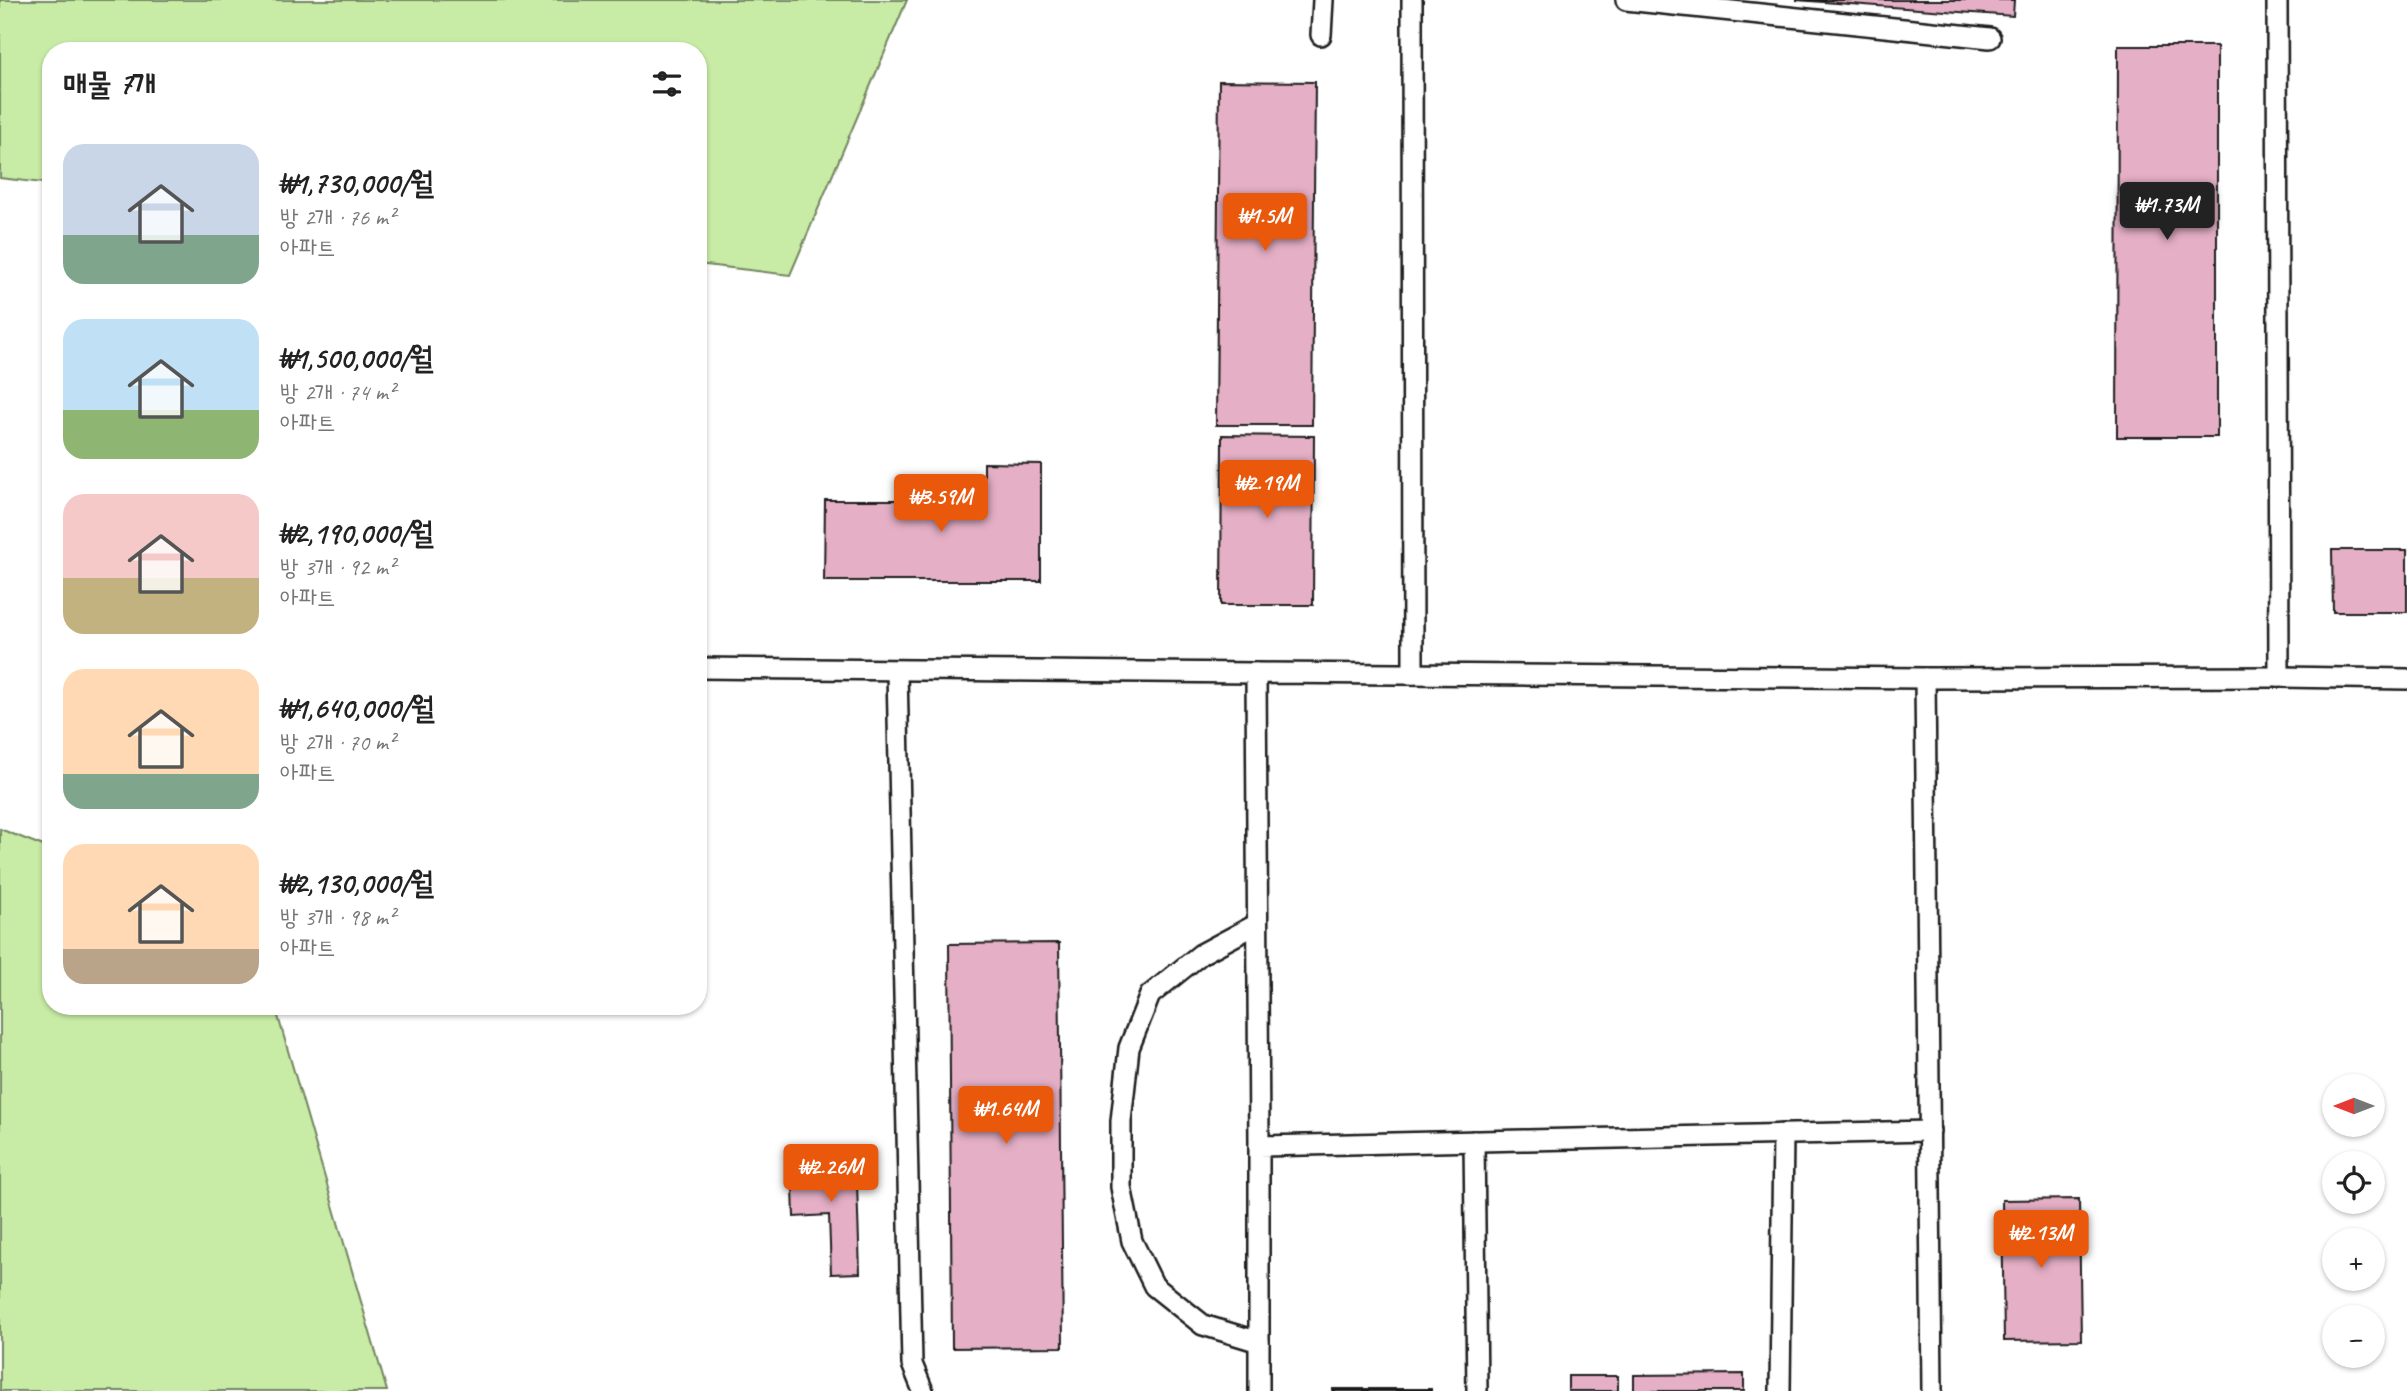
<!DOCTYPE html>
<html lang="ko">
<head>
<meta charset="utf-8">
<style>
  :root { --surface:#fff; --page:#f2f2f2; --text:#222; --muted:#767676; --accent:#ea580c }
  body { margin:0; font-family:Caveat,"Poor Story",sans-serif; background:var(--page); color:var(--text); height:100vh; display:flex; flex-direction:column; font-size:26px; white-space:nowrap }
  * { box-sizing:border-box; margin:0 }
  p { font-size:23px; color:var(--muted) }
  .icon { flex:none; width:38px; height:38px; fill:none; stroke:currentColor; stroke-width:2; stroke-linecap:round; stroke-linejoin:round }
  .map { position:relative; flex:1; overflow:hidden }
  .details { position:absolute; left:42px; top:42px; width:665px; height:973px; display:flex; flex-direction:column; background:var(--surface); border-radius:28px; box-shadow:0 2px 5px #0004 }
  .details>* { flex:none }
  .needle { width:46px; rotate:270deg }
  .tools { position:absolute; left:2322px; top:1074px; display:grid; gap:14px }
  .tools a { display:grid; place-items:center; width:63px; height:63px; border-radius:50%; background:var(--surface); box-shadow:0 2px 5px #0004; font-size:35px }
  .price { position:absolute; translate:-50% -60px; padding:0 16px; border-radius:7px; background:var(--accent); color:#fff; font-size:23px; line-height:46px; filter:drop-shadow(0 2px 4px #0008) }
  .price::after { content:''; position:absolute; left:50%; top:42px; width:21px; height:16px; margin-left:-10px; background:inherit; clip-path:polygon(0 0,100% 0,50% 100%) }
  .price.selected { background:#222; color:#fff }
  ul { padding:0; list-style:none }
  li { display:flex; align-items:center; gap:21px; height:175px; padding:0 21px }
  li span { display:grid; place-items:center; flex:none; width:196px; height:140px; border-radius:21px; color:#555 }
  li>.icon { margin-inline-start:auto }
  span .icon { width:84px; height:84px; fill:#fffc; stroke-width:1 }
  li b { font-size:30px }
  h2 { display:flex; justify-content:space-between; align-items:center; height:84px; padding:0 21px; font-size:30px }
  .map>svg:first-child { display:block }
  .green { fill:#c8eca5; stroke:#728460; stroke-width:2 }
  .building { fill:#e5afc6; stroke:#1c1c1c; stroke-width:2 }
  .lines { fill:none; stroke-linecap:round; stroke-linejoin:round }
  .lane-casing { stroke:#1c1c1c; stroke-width:24 }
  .lane { stroke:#fff; stroke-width:19 }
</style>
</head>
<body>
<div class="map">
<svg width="2407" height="1391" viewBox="0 0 2407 1391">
  <rect width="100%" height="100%" fill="#fff"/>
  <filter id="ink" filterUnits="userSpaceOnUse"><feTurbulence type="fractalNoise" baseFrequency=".0143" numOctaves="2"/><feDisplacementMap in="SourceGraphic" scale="14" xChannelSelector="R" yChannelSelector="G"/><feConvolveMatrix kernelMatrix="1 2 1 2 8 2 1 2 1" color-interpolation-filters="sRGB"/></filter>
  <g filter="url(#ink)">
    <!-- green -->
    <g class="green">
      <polygon points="0,0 907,0 790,275 698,264 698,51 51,51 51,184 0,178"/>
      <polygon points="0,829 51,849 51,1006 275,1006 387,1391 0,1391"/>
    </g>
    <!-- building -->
    <g class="building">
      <polygon points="1796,0 2014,0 2013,16"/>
      <polygon points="2118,46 2217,46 2217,437 2117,437"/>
      <polygon points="1219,81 1315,82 1312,425 1216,425"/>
      <polygon points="1222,435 1314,436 1313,605 1221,605"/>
      <polygon points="984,463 1041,464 1041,581 824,581 825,500 984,500"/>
      <polygon points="2332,550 2407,550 2407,612 2333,612"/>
      <polygon points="1059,943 1063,1347 952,1348 949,944"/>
      <polygon points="856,1154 860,1273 831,1274 829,1215 794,1217 792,1157"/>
      <polygon points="2079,1199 2081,1340 2004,1341 2002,1200"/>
      <polygon points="1744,1374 1744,1391 1634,1391 1634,1375"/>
      <rect x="1568" y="1376" width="50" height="15"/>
      <rect x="1333" y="1389" width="98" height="2"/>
    </g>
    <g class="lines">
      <!-- lane casing -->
      <g class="lane-casing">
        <g id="lane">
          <polyline points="1412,0 1413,674"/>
          <polyline points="1626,0 1990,38"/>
          <polyline points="2277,0 2279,677"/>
          <polyline points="1321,35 1323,0"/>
          <polyline points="698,668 1256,673"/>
          <polyline points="897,671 912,1364 923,1391"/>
          <polyline points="1925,678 1932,1391"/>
          <polyline points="1257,924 1201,954 1150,995 1129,1048 1121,1121 1121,1187 1132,1241 1154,1286 1203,1325 1259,1342"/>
          <polyline points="1474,1141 1477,1391"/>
          <polyline points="1259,1146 1256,673 1925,678 2281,677 2407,679"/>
          <polyline points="1259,1391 1259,1146 1930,1131"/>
          <polyline points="1780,1391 1783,1134"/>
        </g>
      </g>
      <!-- lane -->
      <use href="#lane" class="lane"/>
    </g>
  </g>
</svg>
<div class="tools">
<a><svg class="needle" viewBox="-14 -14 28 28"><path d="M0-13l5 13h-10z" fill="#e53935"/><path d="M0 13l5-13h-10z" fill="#767676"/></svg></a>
<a><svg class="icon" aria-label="locate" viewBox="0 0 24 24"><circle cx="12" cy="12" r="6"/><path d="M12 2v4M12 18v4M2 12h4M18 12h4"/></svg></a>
<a>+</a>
<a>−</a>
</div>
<b class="price selected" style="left:2167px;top:242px">₩1.73M</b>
<b class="price" style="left:1265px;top:253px">₩1.5M</b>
<b class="price" style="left:1267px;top:520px">₩2.19M</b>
<b class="price" style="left:941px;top:534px">₩3.59M</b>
<b class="price" style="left:1006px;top:1146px">₩1.64M</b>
<b class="price" style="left:831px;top:1204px">₩2.26M</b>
<b class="price" style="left:2041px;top:1270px">₩2.13M</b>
<section class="details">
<h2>매물 7개<svg class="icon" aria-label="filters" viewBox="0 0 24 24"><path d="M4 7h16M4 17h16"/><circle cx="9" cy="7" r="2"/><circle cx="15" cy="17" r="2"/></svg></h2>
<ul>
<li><span style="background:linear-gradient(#c9d6e8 65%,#7fa58c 0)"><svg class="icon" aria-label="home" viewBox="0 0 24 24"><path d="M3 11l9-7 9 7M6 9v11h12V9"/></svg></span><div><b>₩1,730,000/월</b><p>방 2개 · 76 m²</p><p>아파트</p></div></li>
<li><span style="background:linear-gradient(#bfe0f5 65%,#8fb573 0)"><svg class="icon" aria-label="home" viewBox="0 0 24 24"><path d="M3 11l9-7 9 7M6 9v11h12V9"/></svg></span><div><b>₩1,500,000/월</b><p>방 2개 · 74 m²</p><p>아파트</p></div></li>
<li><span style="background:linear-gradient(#f6c9c9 60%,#c2b280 0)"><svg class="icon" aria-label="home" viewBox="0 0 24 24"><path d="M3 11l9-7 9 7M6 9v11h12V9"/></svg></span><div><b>₩2,190,000/월</b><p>방 3개 · 92 m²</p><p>아파트</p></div></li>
<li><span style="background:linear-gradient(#ffd9b3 75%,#7fa58c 0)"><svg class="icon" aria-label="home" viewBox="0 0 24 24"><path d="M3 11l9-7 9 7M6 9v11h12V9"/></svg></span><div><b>₩1,640,000/월</b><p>방 2개 · 70 m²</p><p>아파트</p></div></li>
<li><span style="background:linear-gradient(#ffd9b3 75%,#b9a48a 0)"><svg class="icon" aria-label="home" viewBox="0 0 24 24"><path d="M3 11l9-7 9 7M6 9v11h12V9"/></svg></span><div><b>₩2,130,000/월</b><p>방 3개 · 98 m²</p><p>아파트</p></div></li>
</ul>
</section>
</div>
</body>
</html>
